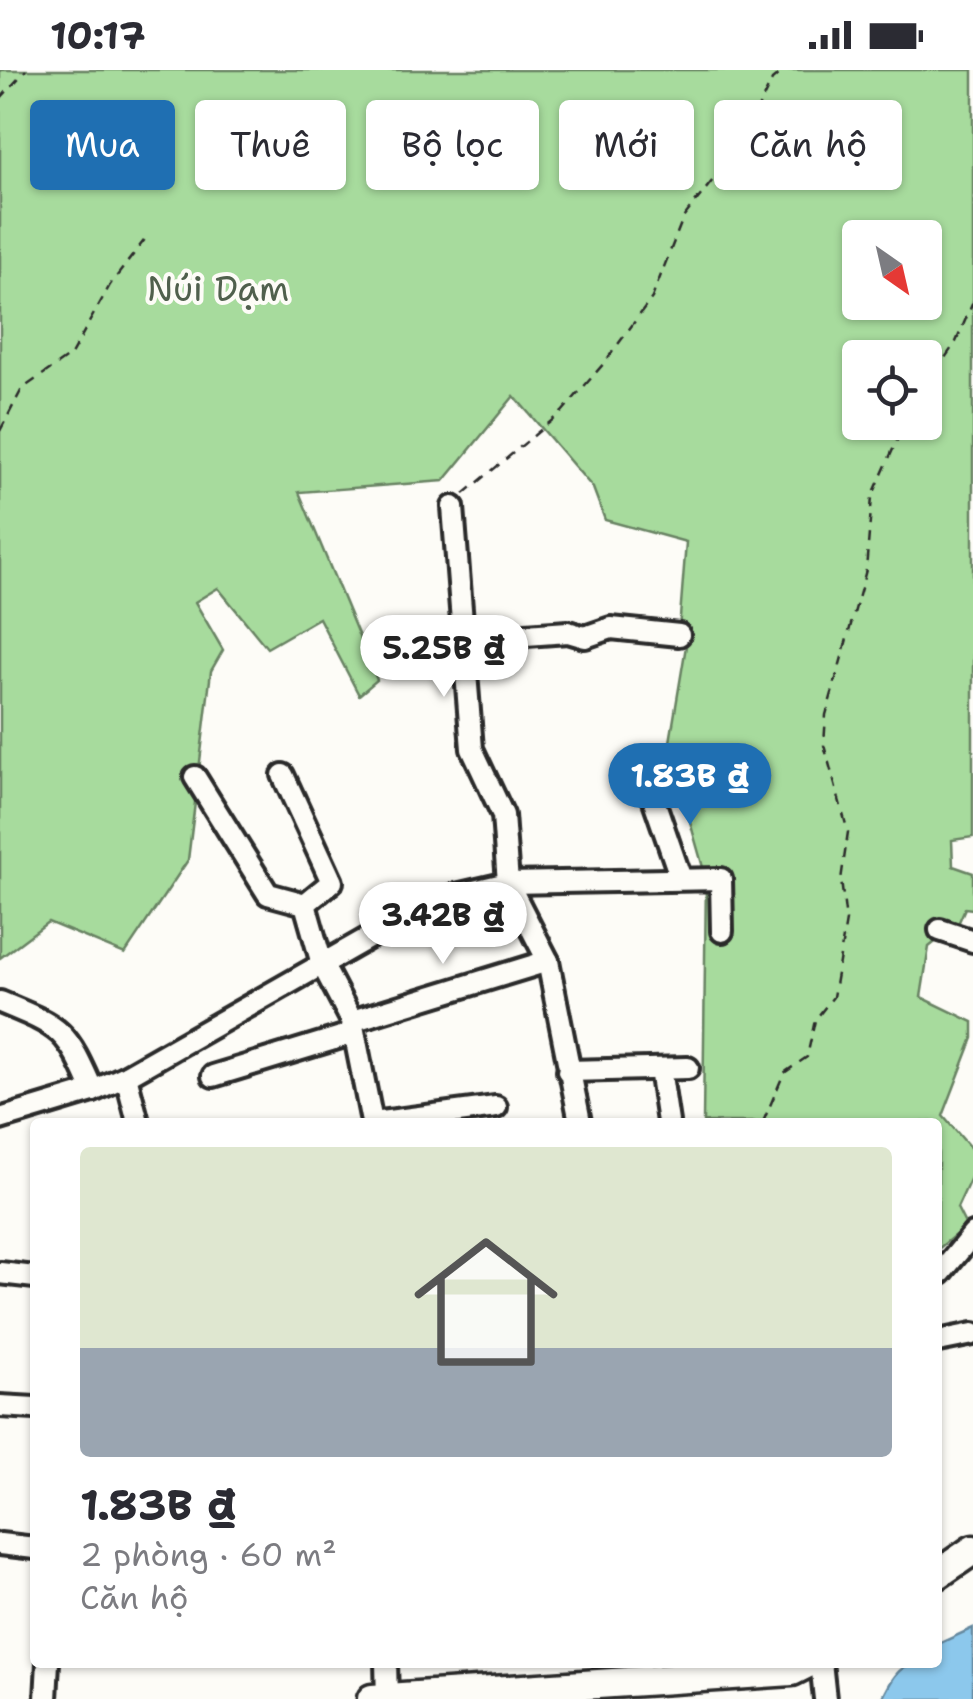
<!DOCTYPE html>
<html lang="vi">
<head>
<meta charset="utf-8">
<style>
  :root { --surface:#fff; --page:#f2f2f3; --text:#2b2b33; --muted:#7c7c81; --accent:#1f6fb2 }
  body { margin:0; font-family:"Shantell Sans",sans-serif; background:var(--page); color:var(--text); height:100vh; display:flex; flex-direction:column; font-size:38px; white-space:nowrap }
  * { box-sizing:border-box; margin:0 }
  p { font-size:32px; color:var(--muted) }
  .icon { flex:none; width:55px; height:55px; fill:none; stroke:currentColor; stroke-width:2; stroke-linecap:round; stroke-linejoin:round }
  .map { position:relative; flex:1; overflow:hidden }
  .panel { position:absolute; left:30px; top:1048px; width:912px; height:550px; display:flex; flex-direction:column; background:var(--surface); border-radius:10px; box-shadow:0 2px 8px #0004 }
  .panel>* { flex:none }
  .top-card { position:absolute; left:30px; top:30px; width:915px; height:90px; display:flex; gap:20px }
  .needle { width:65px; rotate:146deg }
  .fabs { position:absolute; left:842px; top:150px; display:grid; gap:20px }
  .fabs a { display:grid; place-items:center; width:100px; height:100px; border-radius:10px; background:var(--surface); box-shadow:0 2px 8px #0004; font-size:50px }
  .price { position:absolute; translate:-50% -85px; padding:0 22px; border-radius:35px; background:#fff; color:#222; font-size:32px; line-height:65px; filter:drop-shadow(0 2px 5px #0008) }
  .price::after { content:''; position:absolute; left:50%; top:60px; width:30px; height:22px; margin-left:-15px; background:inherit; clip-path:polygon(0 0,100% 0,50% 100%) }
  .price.on { background:var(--accent); color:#fff }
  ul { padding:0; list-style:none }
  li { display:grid; align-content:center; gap:20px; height:530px; padding:0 50px }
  li span { display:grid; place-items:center; height:310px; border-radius:10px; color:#555 }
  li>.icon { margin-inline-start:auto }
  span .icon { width:180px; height:180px; fill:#fffc; stroke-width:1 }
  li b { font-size:42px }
  .pill { padding:0 35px; border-radius:10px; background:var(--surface); box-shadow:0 2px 8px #0004; font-size:35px; line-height:90px }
  .pill.on { background:var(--accent); color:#fff }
  .status { display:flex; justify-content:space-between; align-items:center; height:70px; padding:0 50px; background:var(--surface); direction:ltr }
  .status svg { height:28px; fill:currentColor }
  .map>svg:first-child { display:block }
  .green { fill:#a7db9d; stroke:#698364; stroke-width:2.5; fill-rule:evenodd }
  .water { fill:#8cc8ec; stroke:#65899f; stroke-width:2.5 }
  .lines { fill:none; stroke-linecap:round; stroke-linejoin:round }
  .minor-casing { stroke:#2b2b2b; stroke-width:28 }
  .major-casing { stroke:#2b2b2b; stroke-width:35 }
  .path { stroke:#2b2b2b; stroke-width:2.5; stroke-dasharray:10 8; stroke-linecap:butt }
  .minor { stroke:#fdfcf7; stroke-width:20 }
  .major { stroke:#fdfcf7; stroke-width:28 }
  .labels { text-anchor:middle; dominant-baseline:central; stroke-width:8; stroke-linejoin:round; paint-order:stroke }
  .park-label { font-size:35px; fill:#50604d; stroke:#fdfcf7 }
</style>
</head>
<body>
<div class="status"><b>10:17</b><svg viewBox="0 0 49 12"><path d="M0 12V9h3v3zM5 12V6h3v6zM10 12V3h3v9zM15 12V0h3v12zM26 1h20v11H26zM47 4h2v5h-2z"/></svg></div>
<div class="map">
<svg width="973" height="1629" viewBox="0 0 973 1629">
  <rect width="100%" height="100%" fill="#fdfcf7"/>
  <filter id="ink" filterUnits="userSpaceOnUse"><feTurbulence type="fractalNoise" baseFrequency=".01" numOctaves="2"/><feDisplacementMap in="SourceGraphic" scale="20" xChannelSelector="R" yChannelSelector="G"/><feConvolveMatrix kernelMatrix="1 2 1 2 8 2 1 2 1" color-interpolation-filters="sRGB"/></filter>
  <g filter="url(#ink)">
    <!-- green -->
    <path class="green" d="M0 0H973V767L952 770 953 796 973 803V839L965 838 958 854 929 877 921 927 973 952V968L943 1046 973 1081V1103L957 1138 966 1156 938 1179V1052H703L706 808 669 678 688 564 679 560 686 472 605 450 593 418 514 326 444 411 299 422 377 610 359 625 319 548 267 578 218 518 195 532 223 580 211 601 188 790 125 884 48 852 0 888ZM860 168H925V232H860ZM860 288H925V352H860Z"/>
    <!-- water -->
    <path class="water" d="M973 1558V1629H882C898 1597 902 1592 938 1592V1574Z"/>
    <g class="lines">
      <!-- minor casing -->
      <g class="minor-casing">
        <g id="minor">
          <polyline points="453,437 472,679 503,745 508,813 721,809 722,861"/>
          <polyline points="466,593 526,565 568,562 585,567 611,558 679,565"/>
          <polyline points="283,705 332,812 305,834"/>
          <polyline points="195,707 268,824 305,834 322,894 352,951 372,1052"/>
          <polyline points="651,722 681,809"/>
          <polyline points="940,860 973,871"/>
          <path d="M0 932C63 958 66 959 93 1021"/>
          <polyline points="352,951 548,891"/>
          <polyline points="660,999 668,1052"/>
          <polyline points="568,1001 688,998"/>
          <polyline points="126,1006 138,1052"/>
          <polyline points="213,1006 354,963"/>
          <polyline points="0,1049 93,1021 126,1006 435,830 508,813 548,891 580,1052"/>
          <polyline points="381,1052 496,1037"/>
          <polyline points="0,1203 35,1207"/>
          <polyline points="941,1203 973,1164"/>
          <polyline points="938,1271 973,1264"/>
          <polyline points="0,1336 35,1338"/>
          <polyline points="0,1474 35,1478"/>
          <polyline points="386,1592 387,1629"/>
          <polyline points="821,1592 825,1629"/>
          <polyline points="46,1629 48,1592"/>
        </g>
      </g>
      <!-- major casing -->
      <g class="major-casing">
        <g id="major">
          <polyline points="938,1504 973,1480"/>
          <polyline points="372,1629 792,1601 810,1592"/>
        </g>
      </g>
      <!-- path -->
      <g class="path">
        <polyline points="0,29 26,0"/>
        <polyline points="925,317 956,272 973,232"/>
        <polyline points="0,361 22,319 71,285 110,215 146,168"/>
        <polyline points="464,424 562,342 605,292 652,228 683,148 739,77 772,10 784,0"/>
        <polyline points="763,1052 784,1003 807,987 815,950 833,927 846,851 841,810 848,762 824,675 826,645 866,500 872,427 905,352"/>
      </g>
      <!-- minor -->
      <use href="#minor" class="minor"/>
      <!-- major -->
      <use href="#major" class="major"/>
    </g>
  </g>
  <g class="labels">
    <!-- park labels -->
    <g class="park-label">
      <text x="218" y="218">Núi Dạm</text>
    </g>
  </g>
</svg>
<div class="fabs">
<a><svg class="needle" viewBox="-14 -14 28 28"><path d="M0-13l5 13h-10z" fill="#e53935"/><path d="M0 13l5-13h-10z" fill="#7c7c81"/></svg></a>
<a><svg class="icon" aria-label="locate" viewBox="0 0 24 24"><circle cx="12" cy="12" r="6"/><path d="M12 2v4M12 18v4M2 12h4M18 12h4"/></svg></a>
</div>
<b class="price" style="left:444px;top:630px">5.25B ₫</b>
<b class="price on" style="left:690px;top:758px">1.83B ₫</b>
<b class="price" style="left:443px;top:897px">3.42B ₫</b>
<div class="top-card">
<a class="pill on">Mua</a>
<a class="pill">Thuê</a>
<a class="pill">Bộ lọc</a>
<a class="pill">Mới</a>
<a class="pill">Căn hộ</a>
</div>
<section class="panel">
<ul>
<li><span style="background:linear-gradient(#dfe7d0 65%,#9aa5b1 0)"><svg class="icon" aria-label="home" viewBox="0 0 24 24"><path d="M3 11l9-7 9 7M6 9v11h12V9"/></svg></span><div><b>1.83B ₫</b><p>2 phòng · 60 m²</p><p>Căn hộ</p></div></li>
</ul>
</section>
</div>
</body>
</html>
